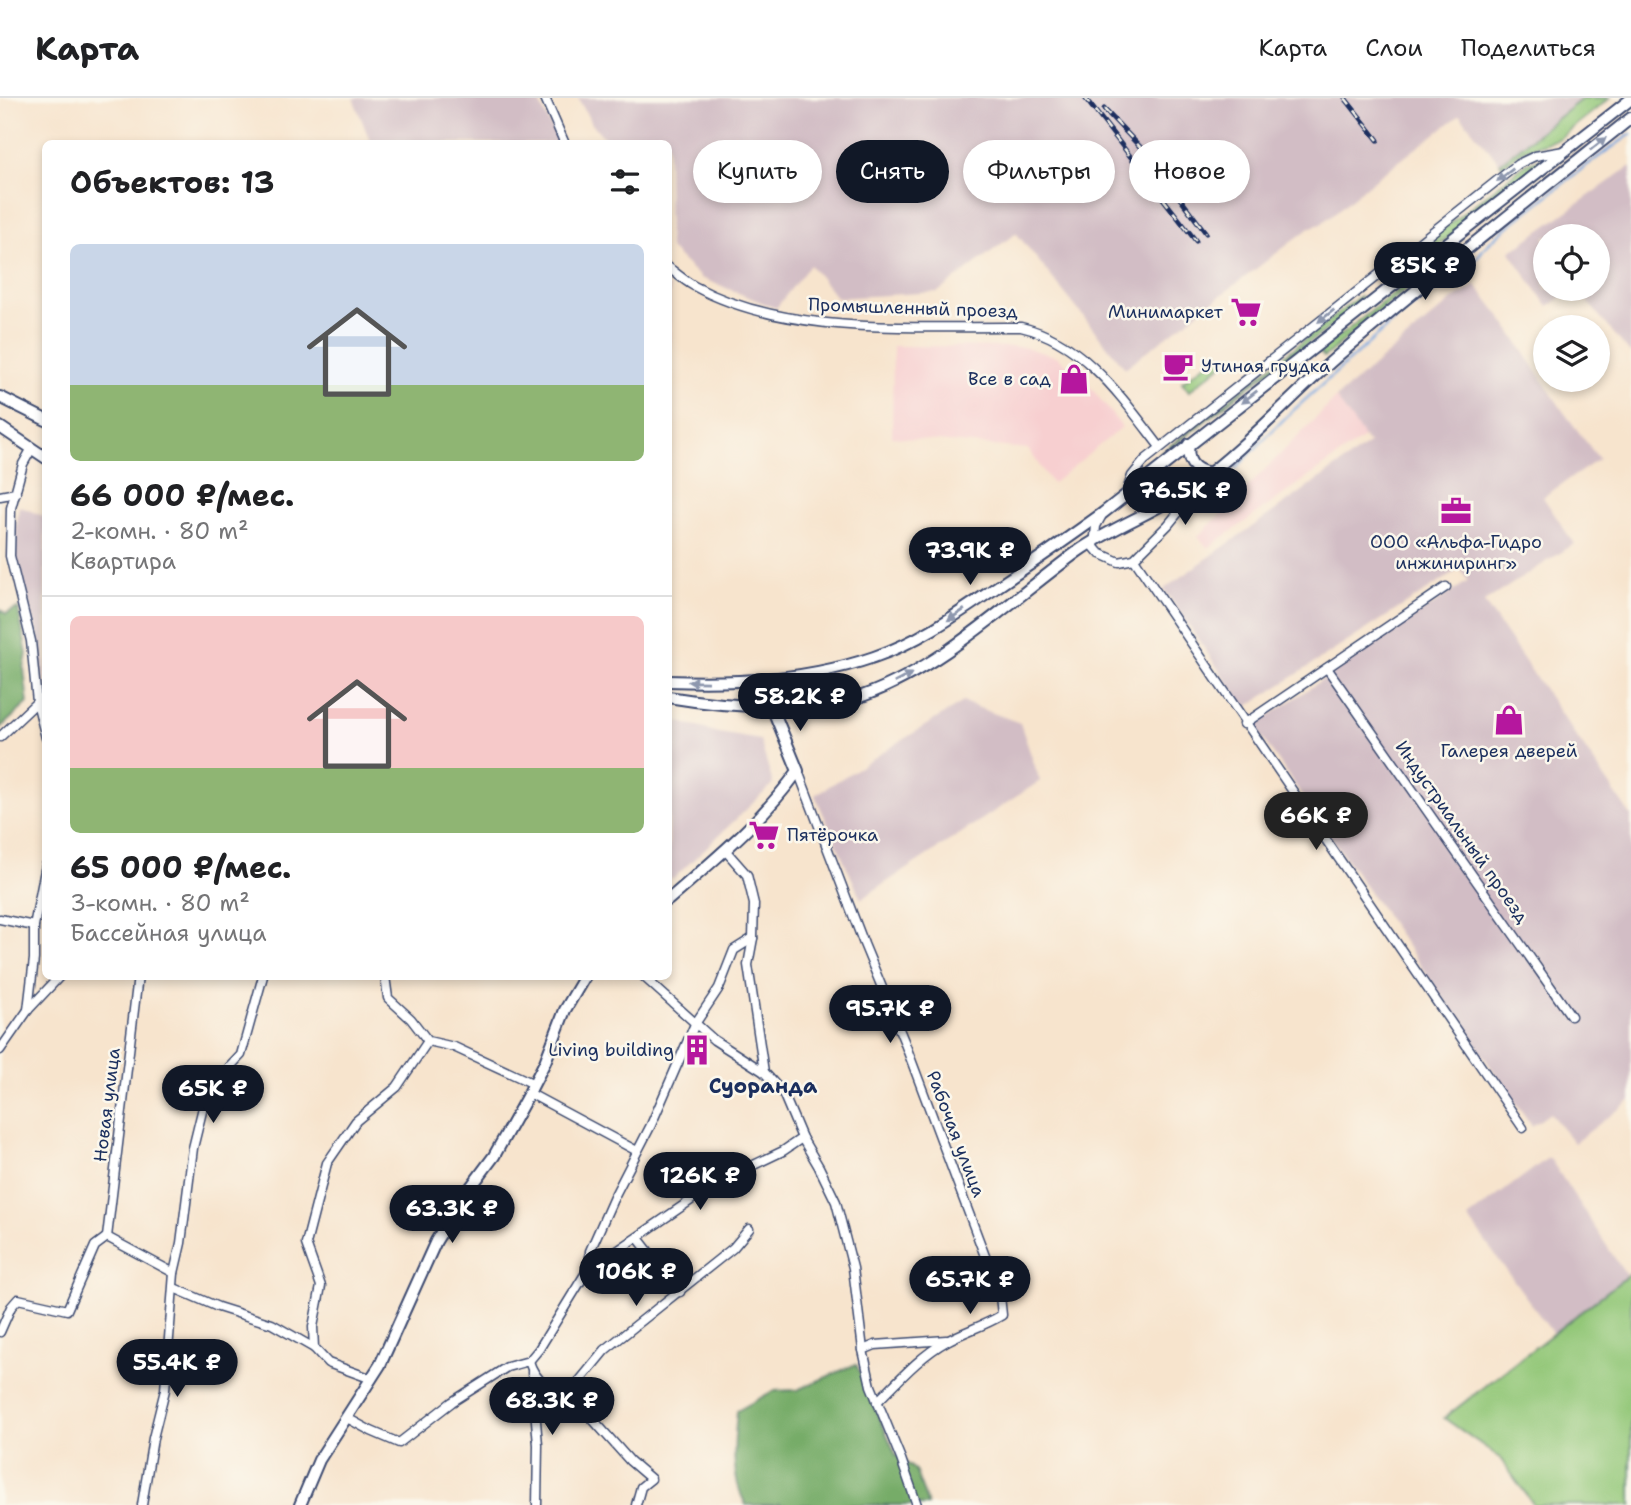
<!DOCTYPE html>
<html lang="ru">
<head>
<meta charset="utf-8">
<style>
  :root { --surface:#fff; --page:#f2f2f2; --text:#202124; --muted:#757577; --line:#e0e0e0; --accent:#111827 }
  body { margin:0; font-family:"Shantell Sans",sans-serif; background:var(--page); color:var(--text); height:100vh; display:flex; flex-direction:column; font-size:26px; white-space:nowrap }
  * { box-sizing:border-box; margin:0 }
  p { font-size:23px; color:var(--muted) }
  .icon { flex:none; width:38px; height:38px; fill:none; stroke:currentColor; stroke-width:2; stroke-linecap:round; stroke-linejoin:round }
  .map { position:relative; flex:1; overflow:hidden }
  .details { position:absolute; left:42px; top:42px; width:630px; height:840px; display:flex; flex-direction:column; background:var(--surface); border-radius:10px; box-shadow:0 4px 10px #0003 }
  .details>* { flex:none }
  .banner { position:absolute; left:693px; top:42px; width:665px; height:63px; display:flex; gap:14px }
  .tools { position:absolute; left:1533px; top:126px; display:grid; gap:14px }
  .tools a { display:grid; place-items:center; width:77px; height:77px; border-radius:50%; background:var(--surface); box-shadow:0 4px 10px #0003; font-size:35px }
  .price { position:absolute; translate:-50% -60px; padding:0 16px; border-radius:24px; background:var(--accent); color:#fff; font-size:23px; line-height:46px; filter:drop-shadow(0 2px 4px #0008) }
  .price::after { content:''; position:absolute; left:50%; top:42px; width:21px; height:16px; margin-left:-10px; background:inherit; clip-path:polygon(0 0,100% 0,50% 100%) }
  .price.on { background:#222; color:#fff }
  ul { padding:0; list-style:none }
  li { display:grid; align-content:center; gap:14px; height:371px; padding:0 28px }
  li+li { border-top:2px solid var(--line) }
  li span { display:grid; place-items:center; height:217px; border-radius:10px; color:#555 }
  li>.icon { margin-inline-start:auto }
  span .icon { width:126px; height:126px; fill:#fffc; stroke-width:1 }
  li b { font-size:30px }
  h2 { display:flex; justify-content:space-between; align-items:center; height:84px; padding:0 28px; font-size:30px }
  .pill { padding:0 24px; border-radius:32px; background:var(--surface); box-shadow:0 4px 10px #0003; font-size:24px; line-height:63px }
  .pill.on { background:var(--accent); color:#fff }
  header { display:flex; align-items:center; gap:42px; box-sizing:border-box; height:98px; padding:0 35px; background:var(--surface); border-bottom:2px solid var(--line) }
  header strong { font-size:33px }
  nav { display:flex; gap:38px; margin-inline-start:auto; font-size:24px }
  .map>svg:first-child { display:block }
  .built { fill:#f7cfd0 }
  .industrial { fill:#d2bdc5 }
  .green { fill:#93c778; stroke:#577b6b; stroke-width:2 }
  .forest { fill:#76ac68; stroke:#486e63; stroke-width:2 }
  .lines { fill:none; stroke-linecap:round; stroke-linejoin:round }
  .stream { stroke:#75a5df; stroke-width:2.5 }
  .street-casing { stroke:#3c4a6f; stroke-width:11 }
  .secondary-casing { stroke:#3c4a6f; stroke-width:14 }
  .street { stroke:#fff; stroke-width:8 }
  .secondary { stroke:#fff; stroke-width:10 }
  .rail-casing { stroke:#1b2f5e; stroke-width:5 }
  .rail { stroke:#fbf7ec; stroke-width:2.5; stroke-dasharray:8; stroke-linecap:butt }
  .oneway { fill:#8d97ae }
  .labels { text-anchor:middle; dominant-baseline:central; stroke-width:5; stroke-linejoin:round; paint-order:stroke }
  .street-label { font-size:18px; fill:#1b2f5e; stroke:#fbf7ec }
  .poi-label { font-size:18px; fill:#1b2f5e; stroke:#fbf7ec; text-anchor:end }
  .quarter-label { font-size:21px; font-weight:bold; fill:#1b2f5e; stroke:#fbf7ec }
</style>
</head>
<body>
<header>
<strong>Карта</strong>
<nav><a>Карта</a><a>Слои</a><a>Поделиться</a></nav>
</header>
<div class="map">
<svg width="1631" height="1407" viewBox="0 0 1631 1407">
  <rect width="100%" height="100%" fill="#fbf7ec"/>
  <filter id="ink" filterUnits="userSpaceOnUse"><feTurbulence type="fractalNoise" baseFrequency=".0143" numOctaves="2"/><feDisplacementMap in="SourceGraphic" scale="14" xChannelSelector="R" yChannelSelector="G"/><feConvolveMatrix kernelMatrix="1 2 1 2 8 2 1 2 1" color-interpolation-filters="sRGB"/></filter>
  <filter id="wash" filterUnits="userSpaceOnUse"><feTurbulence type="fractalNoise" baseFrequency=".00686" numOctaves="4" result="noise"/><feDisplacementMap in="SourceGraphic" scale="28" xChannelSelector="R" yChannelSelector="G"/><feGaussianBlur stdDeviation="1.57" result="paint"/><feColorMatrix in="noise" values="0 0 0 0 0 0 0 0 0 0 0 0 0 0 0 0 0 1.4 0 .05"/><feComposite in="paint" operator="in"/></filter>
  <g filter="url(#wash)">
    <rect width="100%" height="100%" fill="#f7e4cd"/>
    <!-- built -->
    <g class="built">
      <polygon points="893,248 1023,249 1058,259 1085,282 1122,329 1052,386 1028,351 892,339"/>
      <polygon points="1336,300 1365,339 1208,450 1198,439"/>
    </g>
    <!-- industrial -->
    <g class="industrial">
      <polygon points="353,0 537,0 559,45 371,45"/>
      <polygon points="578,0 1583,0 1500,65 1460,17 1373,83 1321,126 1311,129 1125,270 1016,135 938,194 837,200 810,167 776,210 701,180 669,150 668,46 609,45 592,26"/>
      <polygon points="1631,68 1631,256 1577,191 1598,191 1598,138 1545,138 1545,191 1573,191 1548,209 1510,154"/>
      <polygon points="1476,187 1501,219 1563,313 1599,361 1543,399 1574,446 1484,504 1631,718 1631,1002 1574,1045 1550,1015 1532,1028 1254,628 1468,483 1460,471 1245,610 1164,491 1369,346 1336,300 1452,202"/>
      <polygon points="668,188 670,189 671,350 668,349"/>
      <polygon points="19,408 45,419 45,604 37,536 14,453"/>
      <polygon points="963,604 1020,625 1040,683 861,801 815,697"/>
      <polygon points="669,621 719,635 760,642 773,686 674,780 669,781"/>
      <polygon points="1549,1059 1629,1182 1556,1240 1468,1120"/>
    </g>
    <!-- green -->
    <g class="green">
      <polygon points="1583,0 1610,0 1558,41 1524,52 1502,68 1500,65"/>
      <polygon points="1549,59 1412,168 1406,160 1527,65"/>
      <polygon points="1412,181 1415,184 1324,259 1319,254"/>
      <polygon points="1360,198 1362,201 1347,217 1260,280 1140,374 1147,366"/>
      <polygon points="1219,256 1225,264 1189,293 1182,284"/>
      <polygon points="1631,1175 1631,1407 1534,1407 1499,1359 1444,1320"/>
    </g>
    <!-- forest -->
    <g class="forest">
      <polygon points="18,510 27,556 24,571 28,605 0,630 0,511 6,516"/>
      <path d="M856 1266 896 1357 915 1372 928 1407H780L779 1405 777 1407H746C730 1378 734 1345 737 1313L773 1293 797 1292Z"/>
    </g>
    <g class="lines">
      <!-- stream -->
      <polyline class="stream" points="1236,370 1287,318 1397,220 1428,196 1468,173 1484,150 1501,134 1583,70 1631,36"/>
    </g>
  </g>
  <g filter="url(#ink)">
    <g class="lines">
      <!-- street casing -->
      <g class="street-casing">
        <g id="street">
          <polyline points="545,0 565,46"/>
          <path d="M668 169C677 176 685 183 694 188 787 239 918 228 1021 229 1085 244 1122 300 1160 349"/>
          <polyline points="32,350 23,366 11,410 10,458 31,543 37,604 46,640"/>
          <polyline points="1126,396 1132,378 1145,362 1518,66 1535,58 1564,53"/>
          <polyline points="0,398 16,395"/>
          <polyline points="1102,417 1096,428 1094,449 1099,455 1119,464 1134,461 1168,427 1204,383"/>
          <polyline points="1134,461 1523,1030"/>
          <polyline points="1327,570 1571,918"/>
          <polyline points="1244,626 1446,489"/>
          <polyline points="0,639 37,604"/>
          <path d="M798 673 864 846 904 943 1000 1198 1002 1217C984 1228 965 1233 947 1243 920 1258 899 1282 877 1304"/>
          <polyline points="725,752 747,777 754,806 753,840 748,867 764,974 783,995 802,1040 819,1069 836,1104 853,1170 863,1252 871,1288 901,1361 917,1407"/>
          <polyline points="0,821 34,828"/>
          <polyline points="385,878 388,900 411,921 428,943 454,949 534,986"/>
          <polyline points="643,878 714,942 764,974"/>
          <polyline points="28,912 34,861 34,828 46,767"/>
          <polyline points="0,952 28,912 60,878"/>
          <polyline points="529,995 637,1053"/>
          <polyline points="107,1139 138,878"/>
          <polyline points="638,1140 680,1194"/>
          <polyline points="590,1168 601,1164 716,1085 783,1053 802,1040"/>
          <polyline points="174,1190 218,1209 272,1226 314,1250"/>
          <polyline points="0,1234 11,1209 18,1201 67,1212 95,1148 107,1139 174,1175"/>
          <polyline points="863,1252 875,1247 946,1242"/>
          <path d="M529 1263C534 1281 552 1297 571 1297L577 1286 605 1252 733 1150 749 1131"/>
          <polyline points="532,1274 538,1347 537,1407"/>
          <polyline points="372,1281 328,1265 314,1250 313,1229 321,1188 306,1146 327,1065 356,1023 397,989 428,943"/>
          <polyline points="571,1297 630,1363 651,1381 641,1389 636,1407"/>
          <polyline points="347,1320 371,1333 399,1345 452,1304 507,1269 529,1263 539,1251 590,1168 590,1153 614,1099 651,1027 695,926 719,890 734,852 753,840"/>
          <polyline points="142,1407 153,1340 165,1292 174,1175 181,1145 193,1050 207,993 241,957 263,878"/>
        </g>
      </g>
      <!-- secondary casing -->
      <g class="secondary-casing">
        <g id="secondary">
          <polyline points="0,299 46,322"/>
          <polyline points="0,329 46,360"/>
          <path d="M1189 346C1186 363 1193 372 1210 375"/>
          <path d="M668 583C737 586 808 582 874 559 918 544 956 517 994 491 1031 466 1067 441 1103 415L1631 1"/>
          <path d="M668 599C722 608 815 616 865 597 942 569 1011 502 1077 454 1113 428 1157 414 1193 388 1247 349 1291 298 1341 255 1436 174 1533 98 1631 20"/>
          <path d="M668 802C714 762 762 723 798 673L771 607"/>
          <polyline points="300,1407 319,1362 380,1267 436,1143 462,1101 494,1058 529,995 545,964 565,912 585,878"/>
        </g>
      </g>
      <!-- street -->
      <use href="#street" class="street"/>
      <!-- secondary -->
      <use href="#secondary" class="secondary"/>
      <!-- rail casing -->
      <g class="rail-casing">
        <g id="rail">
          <polyline points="1085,0 1196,143"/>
          <polyline points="1345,0 1378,42"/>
          <polyline points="1104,11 1145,54 1206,135"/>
        </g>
      </g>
      <!-- rail -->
      <use href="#rail" class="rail"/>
    </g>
    <!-- one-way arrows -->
    <defs><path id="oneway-solid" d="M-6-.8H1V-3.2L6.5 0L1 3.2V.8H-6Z" transform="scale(1.75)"/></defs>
    <g class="oneway">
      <use href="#oneway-solid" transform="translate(1598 46) rotate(-38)"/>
      <use href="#oneway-solid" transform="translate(1505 77) rotate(142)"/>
      <use href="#oneway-solid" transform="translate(1326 218) rotate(142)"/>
      <use href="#oneway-solid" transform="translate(1249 299) rotate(142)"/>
      <use href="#oneway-solid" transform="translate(956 517) rotate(147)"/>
      <use href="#oneway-solid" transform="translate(903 580) rotate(-29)"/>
      <use href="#oneway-solid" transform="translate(698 584) rotate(-179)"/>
    </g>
  </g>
  <!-- icons -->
  <defs>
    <g id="supermarket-bare" transform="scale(2.415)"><path d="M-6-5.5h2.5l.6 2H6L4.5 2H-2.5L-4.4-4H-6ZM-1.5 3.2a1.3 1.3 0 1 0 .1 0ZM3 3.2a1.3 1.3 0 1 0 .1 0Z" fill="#b5179e" stroke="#fbf7ec" stroke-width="2.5" paint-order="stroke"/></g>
    <g id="cafe-bare" transform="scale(2.415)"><path d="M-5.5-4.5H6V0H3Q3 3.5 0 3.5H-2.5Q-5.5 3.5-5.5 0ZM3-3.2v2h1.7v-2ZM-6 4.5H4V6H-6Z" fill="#b5179e" stroke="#fbf7ec" stroke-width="2.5" paint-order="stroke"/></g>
    <g id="shop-bare" transform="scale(2.415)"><path d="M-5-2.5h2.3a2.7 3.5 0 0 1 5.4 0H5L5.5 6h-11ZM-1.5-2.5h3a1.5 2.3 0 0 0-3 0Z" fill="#b5179e" stroke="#fbf7ec" stroke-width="2.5" paint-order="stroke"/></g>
    <g id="office-bare" transform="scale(2.415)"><path d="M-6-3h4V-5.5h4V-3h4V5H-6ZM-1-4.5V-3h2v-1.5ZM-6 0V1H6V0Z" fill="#b5179e" stroke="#fbf7ec" stroke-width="2.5" paint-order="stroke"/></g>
    <g id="building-bare" transform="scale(2.415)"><path d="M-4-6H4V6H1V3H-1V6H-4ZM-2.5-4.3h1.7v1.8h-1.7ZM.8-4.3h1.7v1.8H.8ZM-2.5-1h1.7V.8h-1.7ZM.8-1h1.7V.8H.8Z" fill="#b5179e" stroke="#fbf7ec" stroke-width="2.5" paint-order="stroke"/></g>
  </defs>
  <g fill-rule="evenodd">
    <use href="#supermarket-bare" x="1246" y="214"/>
    <use href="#cafe-bare" x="1178" y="268"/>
    <use href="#shop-bare" x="1074" y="281"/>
    <use href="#office-bare" x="1456" y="413"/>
    <use href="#shop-bare" x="1509" y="622"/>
    <use href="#supermarket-bare" x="764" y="737"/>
    <use href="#building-bare" x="697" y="952"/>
  </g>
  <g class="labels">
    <!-- street labels -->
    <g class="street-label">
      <text transform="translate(913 210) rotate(2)">Промышленный проезд</text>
      <text transform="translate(1462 734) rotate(55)">Индустриальный проезд</text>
      <text transform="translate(107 1007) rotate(-83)">Новая улица</text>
      <text transform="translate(956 1036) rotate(69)">Рабочая улица</text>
    </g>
    <!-- poi labels -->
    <g class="poi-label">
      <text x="1223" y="214">Минимаркет</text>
      <text x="1201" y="268" text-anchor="start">Утиная грудка</text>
      <text x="1051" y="281">Все в сад</text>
      <text x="1456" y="444" text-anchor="middle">ООО «Альфа-Гидро<tspan x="1456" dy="21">инжиниринг»</tspan></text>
      <text x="1509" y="653" text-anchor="middle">Галерея дверей</text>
      <text x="787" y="737" text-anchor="start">Пятёрочка</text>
      <text x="674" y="952">Living building</text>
    </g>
    <!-- quarter labels -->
    <g class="quarter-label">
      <text x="763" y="988">Суоранда</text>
    </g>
  </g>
</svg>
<div class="tools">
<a><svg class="icon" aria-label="locate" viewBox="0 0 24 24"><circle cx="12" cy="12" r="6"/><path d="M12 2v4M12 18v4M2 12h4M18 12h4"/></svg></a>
<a><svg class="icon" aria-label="layers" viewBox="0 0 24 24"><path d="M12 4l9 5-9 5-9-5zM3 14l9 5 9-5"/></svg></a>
</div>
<b class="price" style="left:1425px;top:204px">85K ₽</b>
<b class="price" style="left:1185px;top:429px">76.5K ₽</b>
<b class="price" style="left:970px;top:489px">73.9K ₽</b>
<b class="price" style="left:800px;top:635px">58.2K ₽</b>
<b class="price on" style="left:1316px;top:754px">66K ₽</b>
<b class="price" style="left:890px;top:947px">95.7K ₽</b>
<b class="price" style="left:213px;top:1027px">65K ₽</b>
<b class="price" style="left:700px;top:1114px">126K ₽</b>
<b class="price" style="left:452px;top:1147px">63.3K ₽</b>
<b class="price" style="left:636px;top:1210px">106K ₽</b>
<b class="price" style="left:970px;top:1218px">65.7K ₽</b>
<b class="price" style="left:177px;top:1301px">55.4K ₽</b>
<b class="price" style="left:552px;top:1339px">68.3K ₽</b>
<div class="banner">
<a class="pill">Купить</a>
<a class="pill on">Снять</a>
<a class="pill">Фильтры</a>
<a class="pill">Новое</a>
</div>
<section class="details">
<h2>Объектов: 13<svg class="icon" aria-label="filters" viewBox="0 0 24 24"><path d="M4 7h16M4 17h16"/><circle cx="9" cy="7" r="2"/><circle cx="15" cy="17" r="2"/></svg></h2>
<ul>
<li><span style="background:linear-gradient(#c9d6e8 65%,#8fb573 0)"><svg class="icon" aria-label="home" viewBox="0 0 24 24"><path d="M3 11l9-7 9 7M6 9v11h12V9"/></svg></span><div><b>66 000 ₽/мес.</b><p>2-комн. · 80 m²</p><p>Квартира</p></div></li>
<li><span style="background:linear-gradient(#f6c9c9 70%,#8fb573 0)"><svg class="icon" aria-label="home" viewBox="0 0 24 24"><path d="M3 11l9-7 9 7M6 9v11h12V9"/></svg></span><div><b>65 000 ₽/мес.</b><p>3-комн. · 80 m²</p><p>Бассейная улица</p></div></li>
</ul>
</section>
</div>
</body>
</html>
